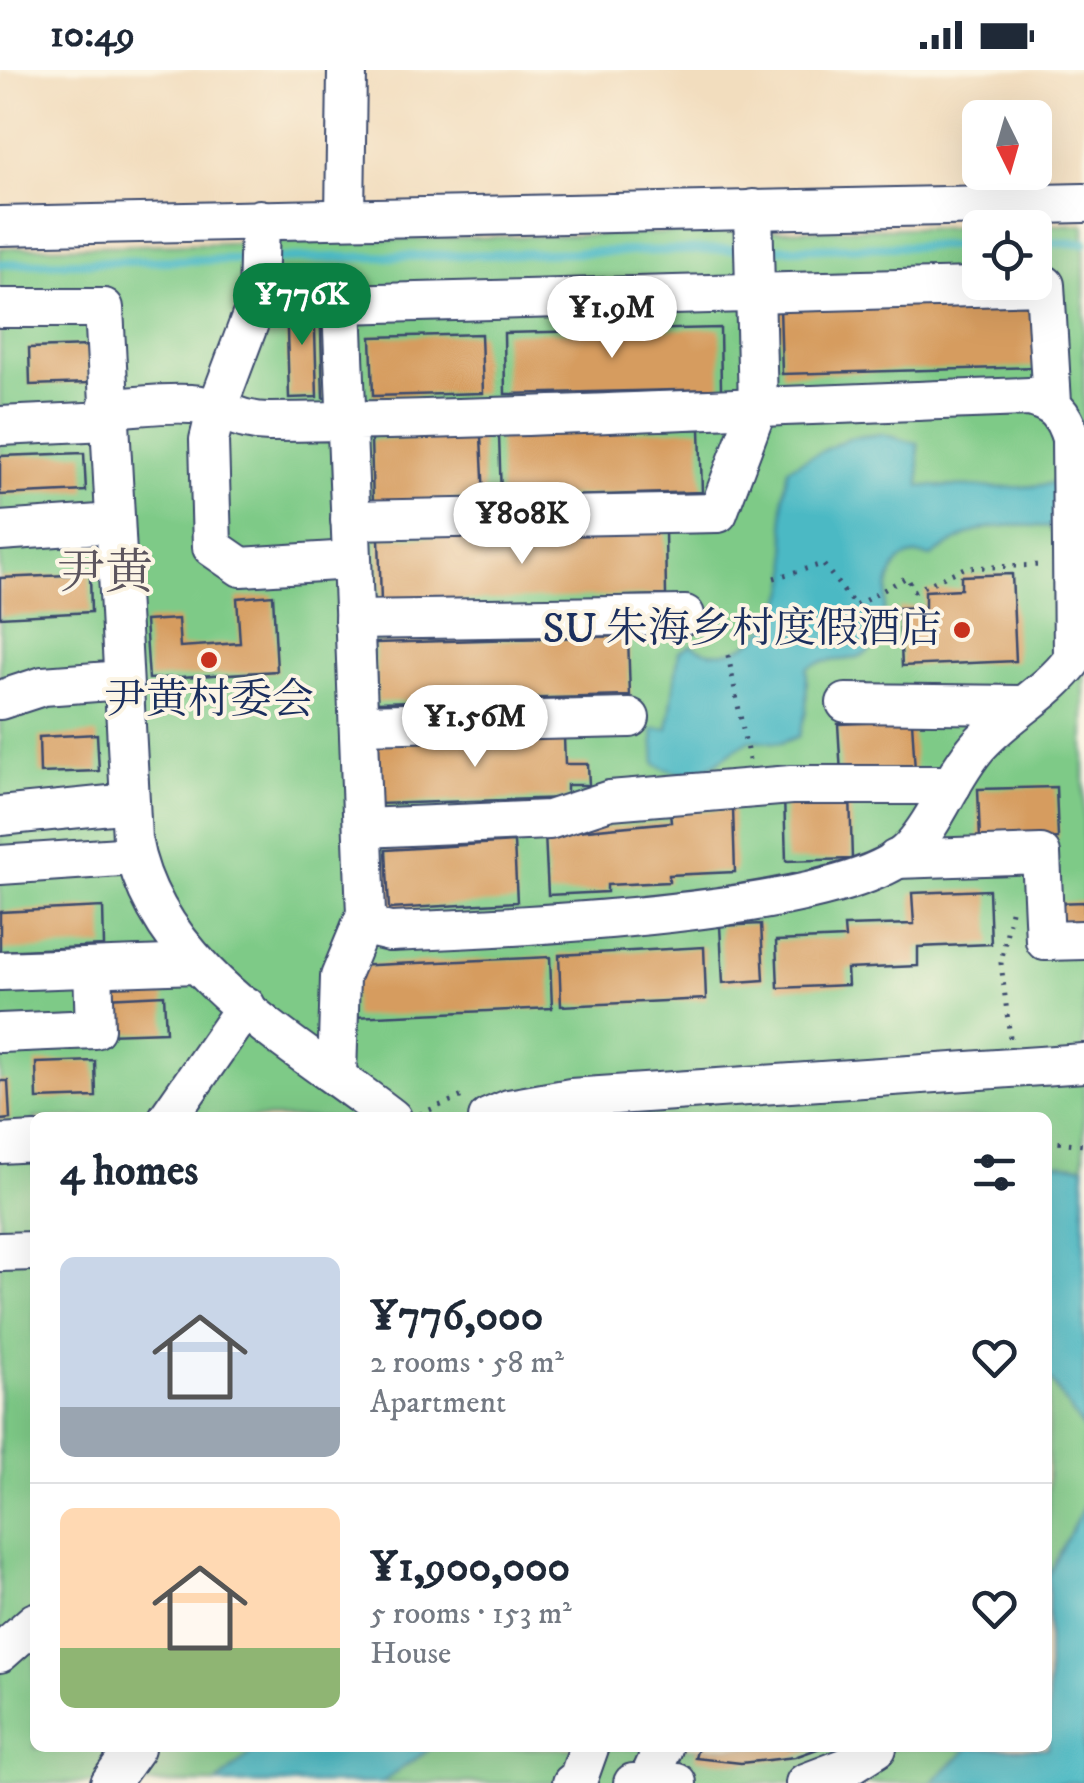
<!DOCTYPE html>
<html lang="en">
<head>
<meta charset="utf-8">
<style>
  :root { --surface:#fff; --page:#f2f2f3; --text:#1f2937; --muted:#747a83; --line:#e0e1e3; --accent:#0b8043 }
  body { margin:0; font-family:"IM FELL DW Pica","Noto Serif SC",serif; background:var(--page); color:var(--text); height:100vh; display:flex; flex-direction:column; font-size:38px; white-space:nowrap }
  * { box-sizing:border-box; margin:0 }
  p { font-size:32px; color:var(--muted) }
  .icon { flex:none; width:55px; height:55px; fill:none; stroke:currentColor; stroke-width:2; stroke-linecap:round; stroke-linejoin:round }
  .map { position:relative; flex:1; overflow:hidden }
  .side { position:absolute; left:30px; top:1042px; width:1022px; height:640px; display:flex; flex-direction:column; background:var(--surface); border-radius:15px; box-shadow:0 10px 40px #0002 }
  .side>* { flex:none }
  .needle { width:65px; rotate:175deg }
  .fabs { position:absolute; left:962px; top:30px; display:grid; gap:20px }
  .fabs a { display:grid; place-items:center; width:90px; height:90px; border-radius:15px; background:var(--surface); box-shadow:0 10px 40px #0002; font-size:50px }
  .price { position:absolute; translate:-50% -85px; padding:0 22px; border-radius:35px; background:#fff; color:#222; font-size:32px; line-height:65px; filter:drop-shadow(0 2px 5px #0008) }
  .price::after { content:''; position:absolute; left:50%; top:60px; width:30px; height:22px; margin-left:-15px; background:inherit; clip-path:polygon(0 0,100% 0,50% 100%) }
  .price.selected { background:var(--accent); color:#fff }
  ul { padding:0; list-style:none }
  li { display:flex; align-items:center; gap:30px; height:250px; padding:0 30px }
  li+li { border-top:2px solid var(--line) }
  li span { display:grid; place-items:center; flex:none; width:280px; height:200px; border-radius:15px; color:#555 }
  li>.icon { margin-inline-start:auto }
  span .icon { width:120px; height:120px; fill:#fffc; stroke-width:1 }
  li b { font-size:42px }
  h2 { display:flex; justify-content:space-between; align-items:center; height:120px; padding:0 30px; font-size:42px }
  .status { display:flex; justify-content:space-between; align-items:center; height:70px; padding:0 50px; background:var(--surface); direction:ltr }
  .status svg { height:28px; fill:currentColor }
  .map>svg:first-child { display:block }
  .green { fill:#7eca87; stroke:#4c7c72; stroke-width:2.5; fill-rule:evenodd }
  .water { fill:#4bb9c4; stroke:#337491; stroke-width:2.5 }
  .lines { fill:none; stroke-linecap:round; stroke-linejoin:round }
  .stream { stroke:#4bb9c4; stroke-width:9 }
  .building { fill:#d69c5f }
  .minor-casing { stroke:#3b496c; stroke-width:42 }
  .path { stroke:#3b496c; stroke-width:5; stroke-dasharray:2.5 8; stroke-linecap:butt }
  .minor { stroke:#fff; stroke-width:38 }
  .poi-dot { fill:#c8321e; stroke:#fcf5e5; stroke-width:4 }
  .labels { text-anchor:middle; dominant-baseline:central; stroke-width:8; stroke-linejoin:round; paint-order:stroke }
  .poi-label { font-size:42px; fill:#1b2f5e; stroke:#fcf5e5; text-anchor:end }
  .quarter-label { font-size:48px; fill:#5c555e; stroke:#fcf5e5 }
</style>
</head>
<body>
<div class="status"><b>10:49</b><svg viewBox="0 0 49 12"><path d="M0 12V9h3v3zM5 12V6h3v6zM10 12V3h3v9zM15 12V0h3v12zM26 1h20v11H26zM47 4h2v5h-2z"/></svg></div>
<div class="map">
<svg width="1084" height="1713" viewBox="0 0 1084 1713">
  <rect width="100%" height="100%" fill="#fcf5e5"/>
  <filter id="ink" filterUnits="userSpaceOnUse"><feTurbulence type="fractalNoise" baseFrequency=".01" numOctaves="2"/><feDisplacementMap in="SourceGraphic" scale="20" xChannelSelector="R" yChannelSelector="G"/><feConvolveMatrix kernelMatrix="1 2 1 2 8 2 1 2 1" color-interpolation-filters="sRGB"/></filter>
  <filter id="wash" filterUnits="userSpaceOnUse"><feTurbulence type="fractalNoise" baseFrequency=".0048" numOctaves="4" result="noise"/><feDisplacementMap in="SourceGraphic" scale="40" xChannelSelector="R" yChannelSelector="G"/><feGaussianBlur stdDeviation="2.25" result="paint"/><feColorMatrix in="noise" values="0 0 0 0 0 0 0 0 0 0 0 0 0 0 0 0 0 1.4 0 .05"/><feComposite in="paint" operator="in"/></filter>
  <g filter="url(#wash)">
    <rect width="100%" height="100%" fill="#f2ddbe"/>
    <!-- green -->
    <path class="green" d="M1084 154V1713H0V178ZM980 158H1035V212H980ZM35 1048H1048V1678H35Z"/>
    <!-- water -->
    <g class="water">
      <path d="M882 364 918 374 920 416C965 415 1009 422 1054 413L1056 457C998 454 979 452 931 487 870 469 896 564 867 583 849 594 825 586 807 598L806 641 799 666 781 673 750 670C714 690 701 718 655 694L653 659H668L679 581 691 575C735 600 777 559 787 516 793 492 782 462 783 437 783 424 786 411 788 398L849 368Z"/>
      <polygon points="1048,1092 1084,1096 1084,1360 1048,1306"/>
      <polygon points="1084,1435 1084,1713 931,1713 969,1678 1048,1678 1048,1506"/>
      <polygon points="257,1678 431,1678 381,1713 217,1713"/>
    </g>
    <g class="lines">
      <!-- stream -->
      <g class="stream">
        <polyline points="1035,173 1084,173"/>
        <polyline points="763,179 980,175"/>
        <polyline points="268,189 747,179"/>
        <polyline points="0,194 252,189"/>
      </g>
    </g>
    <g id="blocks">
      <!-- building -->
      <g class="building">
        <polygon points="314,227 317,327 289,328 286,228"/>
        <polygon points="334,229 337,327 323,328 320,230"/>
        <polygon points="1035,230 1037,297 782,304 780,237"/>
        <polygon points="720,258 721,319 505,324 504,263"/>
        <polygon points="481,264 483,323 373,326 371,267"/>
        <polygon points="88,276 89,313 30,315 29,278"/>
        <polygon points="700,359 702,422 501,428 499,365"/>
        <polygon points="481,366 484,429 373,433 371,370"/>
        <polygon points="84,383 86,421 0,425 0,386"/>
        <polygon points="665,461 666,525 381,533 379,468"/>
        <polygon points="90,504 91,542 0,547 0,508"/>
        <polygon points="1012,504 1016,591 902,596 899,538 925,537 925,521 961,519 961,506"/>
        <polygon points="273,525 277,601 149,609 145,551 178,549 180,577 240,573 237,528"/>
        <polygon points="628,566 630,626 377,632 375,573"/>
        <polygon points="912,651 915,701 841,704 838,654"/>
        <polygon points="97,664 99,701 40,703 39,667"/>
        <polygon points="564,667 565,694 588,694 589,715 567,715 567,728 377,734 375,672"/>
        <polygon points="1056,717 1058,768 980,770 978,719"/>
        <polygon points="850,724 852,789 786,791 784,726"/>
        <polygon points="733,739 735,802 669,805 669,812 607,815 607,822 548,825 545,764 671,752 670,742"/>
        <polygon points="514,772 517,832 389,839 386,780"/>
        <polygon points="989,820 991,874 918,877 918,896 847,899 848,915 778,918 776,871 845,868 844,856 914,854 912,823"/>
        <polygon points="1084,832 1084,861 1056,862 1055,833"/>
        <polygon points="103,837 104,876 0,881 0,842"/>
        <polygon points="761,854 764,910 723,913 720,856"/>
        <polygon points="704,877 706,929 561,936 559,885"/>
        <polygon points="550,887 552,938 354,947 352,896"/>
        <polygon points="164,925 166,962 106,964 105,928"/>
        <polygon points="95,991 96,1027 37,1029 36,993"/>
        <polygon points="0,1011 8,1011 10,1049 0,1050"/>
        <polygon points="698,1678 820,1678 795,1687 741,1693 695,1688"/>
      </g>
    </g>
  </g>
  <g filter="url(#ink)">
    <use href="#blocks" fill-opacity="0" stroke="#3b496c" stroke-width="2.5"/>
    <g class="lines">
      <!-- minor casing -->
      <g class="minor-casing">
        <g id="minor">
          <polyline points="345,147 347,0"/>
          <polyline points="260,149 258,229 216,341 209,370 212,477 241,497 351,490"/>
          <polyline points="0,156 1084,133"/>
          <path d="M0 238H104L132 769C155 900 293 971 392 1048"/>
          <path d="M107 338C135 337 163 332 191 334 218 335 239 353 271 352 524 349 777 335 1030 327 1055 334 1063 343 1071 368L1073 589C1049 623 1007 643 978 676 952 706 938 748 911 778 849 845 490 858 390 862L373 858 366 844 342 234 1045 215 1052 333"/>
          <polyline points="0,356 108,351"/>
          <polyline points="350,450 718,443 758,336 753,139"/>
          <polyline points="0,461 114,453"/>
          <polyline points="354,550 685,545"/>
          <polyline points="0,630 43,616 123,610"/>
          <polyline points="846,633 1022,635"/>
          <polyline points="359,654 630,648"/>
          <polyline points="0,746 130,733"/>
          <polyline points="363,758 549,750 610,730 791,715 952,715"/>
          <polyline points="896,789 1041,784 1045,871 1084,870"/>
          <polyline points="0,795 135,786"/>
          <polyline points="0,901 196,894"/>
          <polyline points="0,963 95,959 93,898"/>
          <polyline points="337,1005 340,907 366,844"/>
          <polyline points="168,1048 246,936"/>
          <polyline points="488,1048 509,1039 571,1028 1084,993"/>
          <polyline points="0,1074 35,1072"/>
          <polyline points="0,1182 35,1181"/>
          <polyline points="0,1583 35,1552"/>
          <polyline points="648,1711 663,1678"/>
          <polyline points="110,1713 135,1678"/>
          <polyline points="572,1713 578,1709 589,1678"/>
          <polyline points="633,1713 677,1713"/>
          <polyline points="805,1713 847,1697 877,1678"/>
        </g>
      </g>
      <!-- path -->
      <g class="path">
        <polyline points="774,508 823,494 855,536 907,507 914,521 964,498 1041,495"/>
        <polyline points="728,585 749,690"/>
        <polyline points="1010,968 1001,893 1011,841"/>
        <polyline points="420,1044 465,1025"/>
        <polyline points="1048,1071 1084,1075"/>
      </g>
      <!-- minor -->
      <use href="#minor" class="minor"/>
    </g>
  </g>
  <!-- markers -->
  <g class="poi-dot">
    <circle cx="962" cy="560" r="10"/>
    <circle cx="209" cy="590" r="10"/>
  </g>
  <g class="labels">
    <!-- poi labels -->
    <g class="poi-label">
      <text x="942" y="560">SU 朱海乡村度假酒店</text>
      <text x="209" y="631" text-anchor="middle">尹黄村委会</text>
    </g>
    <!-- quarter labels -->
    <g class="quarter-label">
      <text x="105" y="504">尹黄</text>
    </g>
  </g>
</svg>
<div class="fabs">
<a><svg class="needle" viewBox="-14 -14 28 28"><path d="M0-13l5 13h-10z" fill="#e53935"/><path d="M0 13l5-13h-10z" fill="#747a83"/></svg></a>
<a><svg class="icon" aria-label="locate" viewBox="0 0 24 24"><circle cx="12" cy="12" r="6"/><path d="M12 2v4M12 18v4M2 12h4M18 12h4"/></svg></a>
</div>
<b class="price selected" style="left:302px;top:278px">¥776K</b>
<b class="price" style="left:612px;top:291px">¥1.9M</b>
<b class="price" style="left:522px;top:497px">¥808K</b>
<b class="price" style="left:475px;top:700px">¥1.56M</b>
<section class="side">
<h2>4 homes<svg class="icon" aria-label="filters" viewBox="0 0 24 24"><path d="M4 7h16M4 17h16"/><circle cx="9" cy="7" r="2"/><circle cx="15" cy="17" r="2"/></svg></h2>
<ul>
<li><span style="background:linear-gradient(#c9d6e8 75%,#9aa5b1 0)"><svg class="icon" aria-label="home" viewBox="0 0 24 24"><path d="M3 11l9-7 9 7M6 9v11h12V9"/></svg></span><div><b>¥776,000</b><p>2 rooms · 58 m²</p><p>Apartment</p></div><svg class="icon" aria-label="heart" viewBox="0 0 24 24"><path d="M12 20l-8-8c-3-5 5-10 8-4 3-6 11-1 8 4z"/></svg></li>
<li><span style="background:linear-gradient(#ffd9b3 70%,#8fb573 0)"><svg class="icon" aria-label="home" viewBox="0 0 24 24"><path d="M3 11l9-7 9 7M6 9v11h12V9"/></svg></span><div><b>¥1,900,000</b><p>5 rooms · 153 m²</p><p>House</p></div><svg class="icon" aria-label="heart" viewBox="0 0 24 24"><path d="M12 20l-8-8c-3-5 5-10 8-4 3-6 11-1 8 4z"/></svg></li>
</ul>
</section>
</div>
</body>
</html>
